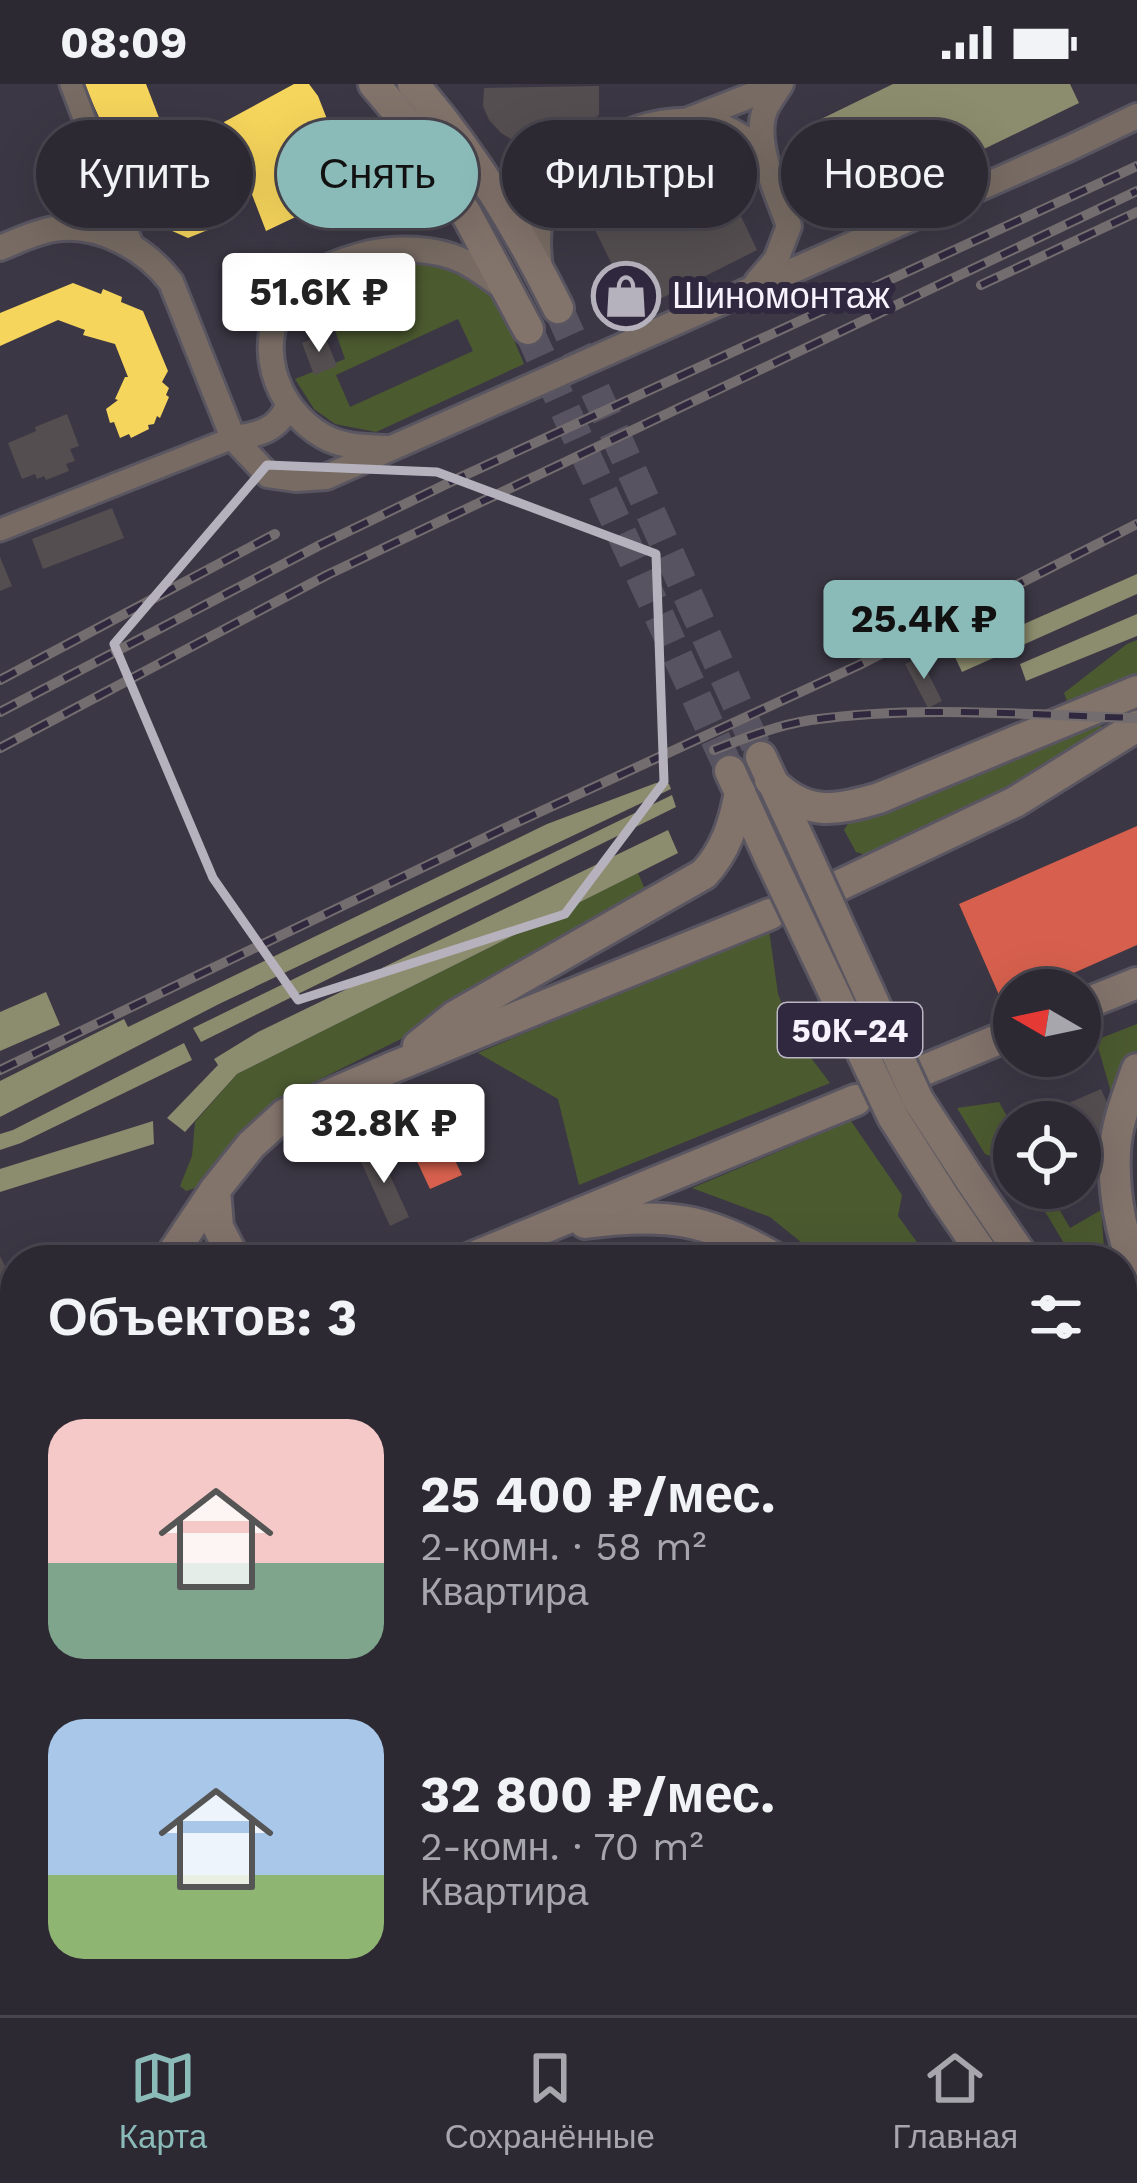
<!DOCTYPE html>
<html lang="ru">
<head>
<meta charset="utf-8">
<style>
  :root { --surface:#2c2933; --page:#34313b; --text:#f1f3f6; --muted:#a6a6ac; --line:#48454e; --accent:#8bbbb9 }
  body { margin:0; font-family:"Work Sans",sans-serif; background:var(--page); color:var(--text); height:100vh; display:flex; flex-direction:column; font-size:45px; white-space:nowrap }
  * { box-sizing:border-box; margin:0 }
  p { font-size:39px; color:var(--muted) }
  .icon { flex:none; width:66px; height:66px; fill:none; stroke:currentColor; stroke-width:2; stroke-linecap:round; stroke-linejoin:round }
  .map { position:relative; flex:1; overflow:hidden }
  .details { position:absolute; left:0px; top:1161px; width:1137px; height:771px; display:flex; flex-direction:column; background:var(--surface); border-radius:48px 48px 0 0; box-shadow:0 12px 48px #0002,0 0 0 3px var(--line) }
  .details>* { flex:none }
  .top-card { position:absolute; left:36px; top:36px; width:1065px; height:108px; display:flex; gap:24px }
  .needle { width:78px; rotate:279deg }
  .tools { position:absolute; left:993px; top:885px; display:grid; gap:24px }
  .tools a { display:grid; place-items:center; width:108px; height:108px; border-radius:50%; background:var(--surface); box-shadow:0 12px 48px #0002,0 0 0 3px var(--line); font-size:60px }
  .price { position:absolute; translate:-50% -102px; padding:0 27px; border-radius:12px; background:#fff; color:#222; font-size:39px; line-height:78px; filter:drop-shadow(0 3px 6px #0008) }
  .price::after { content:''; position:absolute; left:50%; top:72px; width:36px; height:27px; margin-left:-18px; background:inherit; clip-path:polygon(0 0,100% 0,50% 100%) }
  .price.on { background:var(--accent); color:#111 }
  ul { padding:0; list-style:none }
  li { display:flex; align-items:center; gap:36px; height:300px; padding:0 48px }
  li span { display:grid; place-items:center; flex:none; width:336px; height:240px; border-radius:36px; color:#555 }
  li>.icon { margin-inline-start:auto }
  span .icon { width:144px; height:144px; fill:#fffc; stroke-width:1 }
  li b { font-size:51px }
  h2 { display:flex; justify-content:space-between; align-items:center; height:144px; padding:0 48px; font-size:51px }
  .chip { padding:0 42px; border-radius:54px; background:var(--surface); box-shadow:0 12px 48px #0002,0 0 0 3px var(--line); font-size:42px; line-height:108px }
  .chip.on { background:var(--accent); color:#111 }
  .status { display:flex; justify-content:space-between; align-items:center; height:84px; padding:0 60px; background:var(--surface); direction:ltr }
  .status svg { height:33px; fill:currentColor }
  .tab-bar { display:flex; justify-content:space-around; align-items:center; height:168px; border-top:3px solid var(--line); background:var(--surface); font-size:33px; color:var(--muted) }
  .tab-bar a { display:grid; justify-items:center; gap:6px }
  .tab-bar .on { color:var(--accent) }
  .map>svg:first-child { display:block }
  .green { fill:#4c5a30; fill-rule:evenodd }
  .homes { fill:#f6d55c }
  .shops { fill:#d6604d }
  .industry { fill:#8c8c6e }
  .building { fill:#544e50 }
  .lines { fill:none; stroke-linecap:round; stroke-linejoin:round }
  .primary-tunnel { stroke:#575360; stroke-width:30; stroke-dasharray:30 15; stroke-linecap:butt }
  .minor-casing { stroke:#5a5661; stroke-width:27 }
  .tertiary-casing { stroke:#5a5661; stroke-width:30 }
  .primary-casing { stroke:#5a5661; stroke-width:36 }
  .minor { stroke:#776b63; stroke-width:21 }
  .tertiary { stroke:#776b63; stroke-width:24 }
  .primary { stroke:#82736b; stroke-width:30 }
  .rail-casing { stroke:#746d6f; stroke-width:10 }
  .rail { stroke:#30283e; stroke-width:6; stroke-dasharray:18; stroke-linecap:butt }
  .primary-bridge-casing { stroke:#5a5661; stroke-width:36; stroke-linecap:butt }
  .primary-bridge { stroke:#82736b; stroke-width:30 }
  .marked { fill:none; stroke:#b5b1bd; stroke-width:9; stroke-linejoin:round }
  .labels { text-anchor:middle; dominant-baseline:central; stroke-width:12; stroke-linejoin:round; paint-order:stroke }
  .shield { fill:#30283e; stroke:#bbb6c4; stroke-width:3 }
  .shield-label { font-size:33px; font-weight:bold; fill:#f7f3fe }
  .poi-label { font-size:36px; fill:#f7f3fe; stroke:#30283e; text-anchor:start }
</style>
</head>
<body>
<div class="status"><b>08:09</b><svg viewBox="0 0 49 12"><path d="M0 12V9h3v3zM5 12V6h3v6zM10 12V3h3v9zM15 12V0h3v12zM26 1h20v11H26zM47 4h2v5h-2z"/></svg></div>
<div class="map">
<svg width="1137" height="1931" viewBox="0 0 1137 1931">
  <rect width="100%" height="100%" fill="#3b3744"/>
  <!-- green -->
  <g class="green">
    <path d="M420 177C429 178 440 178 450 180 494 192 508 243 524 280L376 348 335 340 314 325 295 295 345 275 320 204C357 181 377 178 420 177ZM458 235 473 267 350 323 336 291Z"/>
    <polygon points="1137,556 1137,591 1095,611 1067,617 1064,609 1127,560"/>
    <polygon points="1095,640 1100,640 1104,646 1012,704 869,772 856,768 844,746 851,735"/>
    <polygon points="638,789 644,803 654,802 413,949 274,1018 228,1063 198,1103 186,1107 180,1102 192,1072 195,1038 237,990"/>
    <polygon points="769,846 778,910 796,954 830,999 579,1101 558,1015 478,969"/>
    <polygon points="1137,940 1137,966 1115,1022 1096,956"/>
    <polygon points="999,1018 1014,1045 1014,1081 985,1070 957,1024"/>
    <polygon points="851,1037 902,1111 898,1132 930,1176 823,1176 770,1133 692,1104"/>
    <polygon points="1031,1104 1047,1104 1070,1144 1101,1126 1105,1176 1074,1176"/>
    <polygon points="1122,1212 1137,1244 1137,1298 1122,1277"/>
    <polygon points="1137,1694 1137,1931 968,1931 980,1917 1122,1917 1122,1697"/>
  </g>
  <!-- homes -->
  <g class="homes">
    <polygon points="84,0 146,0 173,70 185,65 199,76 225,139 188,154 145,135"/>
    <polygon points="294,0 309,0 318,12 336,58 334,69 321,77 323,98 312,108 313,117 304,129 266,147 224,38"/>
    <polygon points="73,199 101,210 103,205 122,213 121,218 143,227 168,287 162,298 169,304 166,311 169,313 160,334 157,332 154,340 148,341 149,345 131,354 129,350 120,354 114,338 110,339 106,325 118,316 115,315 125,293 128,293 115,260 83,251 85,246 58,236 0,262 0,229"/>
  </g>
  <!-- shops -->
  <g class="shops">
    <polygon points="632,202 637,213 620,222 614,210"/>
    <polygon points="1137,742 1137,861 1035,906 1014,906 1014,915 1003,920 959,820"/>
    <polygon points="439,1042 462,1091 430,1105 407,1056"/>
  </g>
  <!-- industry -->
  <g class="industry">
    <polygon points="893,0 1070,0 1079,19 858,126 851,111 831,114 822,111 808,97 806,88 809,69 823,55 815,38"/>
    <polygon points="1137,490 1137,510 962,588 954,571"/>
    <polygon points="1137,530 1137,552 1026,597 1020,580"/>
    <polygon points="656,699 669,700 671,705 219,920 0,1033 0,997 124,935 128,943 547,740"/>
    <polygon points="672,711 676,723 201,958 193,944"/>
    <polygon points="668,746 678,769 237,990 185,1048 167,1034 218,981 214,975 258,948 384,887 382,884"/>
    <polygon points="46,908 60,941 0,967 0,928"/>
    <polygon points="184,959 192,976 21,1059 0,1066 0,1050 13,1046"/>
    <polygon points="153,1037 154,1060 0,1108 0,1085"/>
  </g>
  <!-- building -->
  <g class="building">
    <polygon points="599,2 599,31 567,53 522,62 501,49 489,36 483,22 484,4"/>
    <polygon points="673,68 685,70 691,78 711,69 757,166 654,218 643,194 626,199 618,193 583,121 590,108"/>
    <polygon points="324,250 337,282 314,291 302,259"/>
    <polygon points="67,330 79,362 70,365 75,377 66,380 69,387 46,396 44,392 37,395 35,390 22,395 8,359 36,347 35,343"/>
    <polygon points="112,424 124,454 43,485 32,455"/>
    <polygon points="0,473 12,502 0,507"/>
    <polygon points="920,573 942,617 928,624 905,580"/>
    <polygon points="1101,1005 1113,1032 1110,1051 1099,1055 1106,1072 1104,1080 1080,1090 1080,1038 1025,1038"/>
    <polygon points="377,1063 409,1133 390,1142 358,1071"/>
    <polygon points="0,1172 15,1202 15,1252 0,1259"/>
    <polygon points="1122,1553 1137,1568 1137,1599 1122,1584"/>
    <polygon points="15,1664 15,1705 0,1709 0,1668"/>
    <polygon points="15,1767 15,1805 0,1813 0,1775"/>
    <polygon points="88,1917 116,1917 122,1931 85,1931 81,1920"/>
  </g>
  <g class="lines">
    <!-- primary-tunnel -->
    <g class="primary-tunnel">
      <polyline points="558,224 761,673"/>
      <polyline points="528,245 730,687"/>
    </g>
    <!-- minor casing -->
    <g class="minor-casing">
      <g id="minor">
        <polyline points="71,0 133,163"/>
        <polyline points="0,446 233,354"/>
        <polyline points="0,1364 15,1523"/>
        <polyline points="174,1917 182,1931"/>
      </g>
    </g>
    <!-- tertiary casing -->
    <g class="tertiary-casing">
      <g id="tertiary">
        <polyline points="691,35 780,0"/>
        <path d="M0 164C17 157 35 148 54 145 98 138 145 164 171 198L233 354 268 391 296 395 326 393 1068 65 1137 32"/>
        <path d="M540 186C538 167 536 148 542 130 564 68 650 24 713 40 731 44 747 57 763 66"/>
        <path d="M757 198 776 176 789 142C778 110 752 59 765 26 769 17 776 8 781 0"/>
        <path d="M233 354C258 351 279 346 288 321"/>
        <path d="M385 364C364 363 342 363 323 352 274 324 252 256 290 210 308 188 342 176 370 169 398 163 434 164 461 176 477 183 492 196 507 206"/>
      </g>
    </g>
    <!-- primary casing -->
    <g class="primary-casing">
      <g id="primary">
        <polyline points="374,0 416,50 467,131 528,245"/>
        <path d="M413 0C472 67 519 145 558 224"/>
        <polyline points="761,673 800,757"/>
        <polyline points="730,687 769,772"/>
        <path d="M770 696C804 733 836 727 879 714L1137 607"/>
        <polyline points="840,801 1015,718 1137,642"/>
        <polyline points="1080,922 1137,899"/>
        <path d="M418 962 455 932 704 790C726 766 734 740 740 708"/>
        <path d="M1137 985C1128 1011 1116 1040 1115 1068 1113 1108 1121 1152 1137 1188"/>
        <polyline points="922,987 1014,949"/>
        <polyline points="971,1097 1025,1176"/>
        <polyline points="215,1106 218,1143 235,1176"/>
        <polyline points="944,1113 987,1176"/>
        <path d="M585 1139C665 1128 708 1134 778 1176"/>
        <polyline points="168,1176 215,1106 251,1061 285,1030 391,984 770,830"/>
        <polyline points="466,1176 856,1016"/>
        <polyline points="1122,1311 1137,1330"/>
        <polyline points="0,1325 15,1317"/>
        <polyline points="0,1359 15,1350"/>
        <polyline points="1122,1363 1137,1383"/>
        <polyline points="1122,1436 1137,1448"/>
      </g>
    </g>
    <!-- minor -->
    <use href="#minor" class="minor"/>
    <!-- tertiary -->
    <use href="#tertiary" class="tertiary"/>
    <!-- primary -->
    <use href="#primary" class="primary"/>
    <!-- rail casing -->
    <g class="rail-casing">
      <g id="rail">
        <polyline points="981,201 1137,128"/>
        <polyline points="0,596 275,450"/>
        <polyline points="0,628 320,461 463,392 1137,82"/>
        <polyline points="0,664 327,491 1137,107"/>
        <path d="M714 666C744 654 778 641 811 636 918 621 1030 631 1137 634"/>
        <polyline points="0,986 505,744 859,581 1137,440"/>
      </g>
    </g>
    <!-- rail -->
    <use href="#rail" class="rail"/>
    <!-- primary-bridge casing -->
    <g class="primary-bridge-casing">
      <g id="primary-bridge">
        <polyline points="800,757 918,1016 971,1097"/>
        <polyline points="769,772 893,1033 944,1113"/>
      </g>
    </g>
    <!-- primary-bridge -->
    <use href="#primary-bridge" class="primary-bridge"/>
  </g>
  <!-- marked area -->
  <path class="marked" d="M267 381 437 388 656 470 664 698 565 830 298 916 213 794 114 560Z"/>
  <!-- icons -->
  <defs>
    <g id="shop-ring" transform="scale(3.45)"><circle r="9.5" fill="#30283e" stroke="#b5b1bd" stroke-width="1.5"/><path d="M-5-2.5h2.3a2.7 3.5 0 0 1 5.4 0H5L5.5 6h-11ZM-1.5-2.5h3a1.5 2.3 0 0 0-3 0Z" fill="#b5b1bd"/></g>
  </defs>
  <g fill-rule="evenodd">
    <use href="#shop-ring" x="626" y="212"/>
  </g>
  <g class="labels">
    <!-- shield labels -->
    <rect class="shield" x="778" y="919" width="144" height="54" rx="9"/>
    <g class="shield-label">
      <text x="850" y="946">50К-24</text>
    </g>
    <!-- poi labels -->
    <g class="poi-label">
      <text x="672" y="212">Шиномонтаж</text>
    </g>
  </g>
</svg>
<div class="tools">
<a><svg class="needle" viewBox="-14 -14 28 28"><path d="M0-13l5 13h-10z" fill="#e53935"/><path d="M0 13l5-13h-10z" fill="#a6a6ac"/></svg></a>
<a><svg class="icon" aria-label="locate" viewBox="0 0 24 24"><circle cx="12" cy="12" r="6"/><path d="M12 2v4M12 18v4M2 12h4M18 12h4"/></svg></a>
</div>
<b class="price" style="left:319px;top:271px">51.6K ₽</b>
<b class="price on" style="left:924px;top:598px">25.4K ₽</b>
<b class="price" style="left:384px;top:1102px">32.8K ₽</b>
<div class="top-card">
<a class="chip">Купить</a>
<a class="chip on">Снять</a>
<a class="chip">Фильтры</a>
<a class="chip">Новое</a>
</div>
<section class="details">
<h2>Объектов: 3<svg class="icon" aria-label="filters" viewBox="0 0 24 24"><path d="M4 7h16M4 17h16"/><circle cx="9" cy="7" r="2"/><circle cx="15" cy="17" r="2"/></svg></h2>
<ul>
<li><span style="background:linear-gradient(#f6c9c9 60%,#7fa58c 0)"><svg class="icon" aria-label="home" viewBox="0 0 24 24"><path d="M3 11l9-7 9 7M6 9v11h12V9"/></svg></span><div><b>25 400 ₽/мес.</b><p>2-комн. · 58 m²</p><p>Квартира</p></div></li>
<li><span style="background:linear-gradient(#a9c7e8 65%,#8fb573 0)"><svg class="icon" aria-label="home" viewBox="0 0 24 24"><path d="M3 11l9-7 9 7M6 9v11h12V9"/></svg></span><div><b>32 800 ₽/мес.</b><p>2-комн. · 70 m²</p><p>Квартира</p></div></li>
</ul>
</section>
</div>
<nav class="tab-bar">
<a class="on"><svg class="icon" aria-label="map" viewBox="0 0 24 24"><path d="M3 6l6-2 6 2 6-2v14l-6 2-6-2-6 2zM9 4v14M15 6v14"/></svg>Карта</a>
<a><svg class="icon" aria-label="saved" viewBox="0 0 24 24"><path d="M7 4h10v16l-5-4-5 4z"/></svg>Сохранённые</a>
<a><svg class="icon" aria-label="home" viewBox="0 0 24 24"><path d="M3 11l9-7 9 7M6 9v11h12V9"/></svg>Главная</a>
</nav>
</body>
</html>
